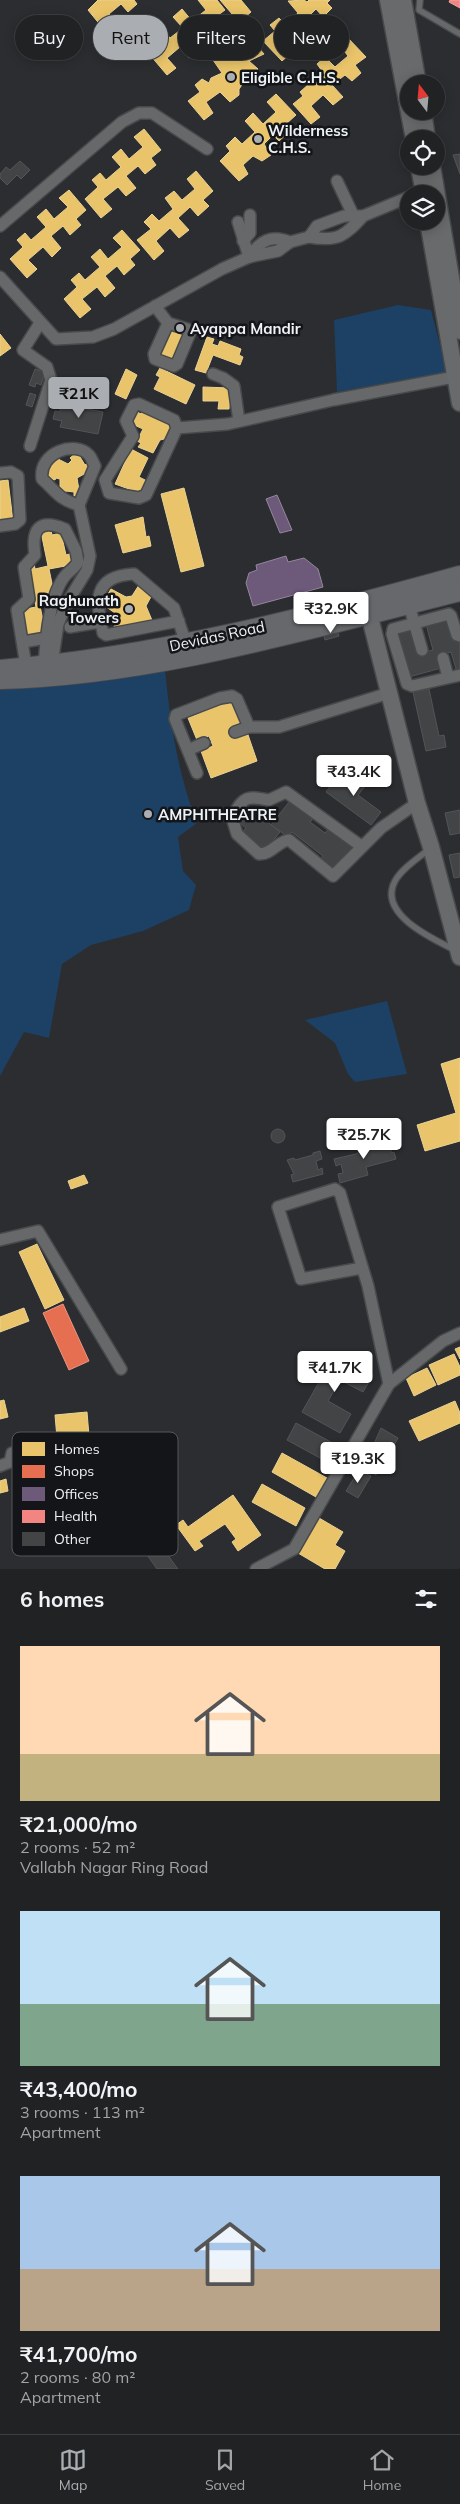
<!DOCTYPE html>
<html lang="en">
<head>
<meta charset="utf-8">
<style>
  :root { --surface:#202224; --page:#282a2c; --text:#f1f3f6; --muted:#a2a4a6; --line:#3d3f41; --accent:#aaadb1 }
  body { margin:0; font-family:Mulish,sans-serif; background:var(--page); color:var(--text); height:100vh; display:flex; flex-direction:column; font-size:19px; white-space:nowrap }
  * { box-sizing:border-box; margin:0 }
  p { font-size:16px; color:var(--muted) }
  .icon { flex:none; width:28px; height:28px; fill:none; stroke:currentColor; stroke-width:2; stroke-linecap:round; stroke-linejoin:round }
  .map { position:relative; height:1569px; overflow:hidden }
  .details { display:flex; flex-direction:column; background:var(--surface); flex:1 }
  .details>* { flex:none }
  .banner { position:absolute; left:15px; top:15px; width:430px; height:45px; display:flex; gap:10px }
  .needle { width:32px; rotate:344deg }
  .tools { position:absolute; left:400px; top:75px; display:grid; gap:10px }
  .tools a { display:grid; place-items:center; width:45px; height:45px; border-radius:50%; background:var(--surface); box-shadow:0 2px 12px #0003,0 0 0 1px var(--line); font-size:25px }
  .price { position:absolute; translate:-50% -42px; padding:0 11px; border-radius:5px; background:#fff; color:#222; font-size:16px; line-height:32px; filter:drop-shadow(0 1px 2px #0008) }
  .price::after { content:''; position:absolute; left:50%; top:30px; width:15px; height:11px; margin-left:-8px; background:inherit; clip-path:polygon(0 0,100% 0,50% 100%) }
  .price.active { background:var(--accent); color:#111 }
  ul { padding:0; list-style:none }
  li { display:grid; align-content:center; gap:10px; height:265px; padding:0 20px }
  li span { display:grid; place-items:center; height:155px; border-radius:0px; color:#555 }
  li>.icon { margin-inline-start:auto }
  span .icon { width:90px; height:90px; fill:#fffc; stroke-width:1 }
  li b { font-size:21px }
  h2 { display:flex; justify-content:space-between; align-items:center; height:60px; padding:0 20px; font-size:21px }
  .tag { padding:0 18px; border-radius:22px; background:var(--surface); box-shadow:0 2px 12px #0003,0 0 0 1px var(--line); font-size:18px; line-height:45px }
  .tag.active { background:var(--accent); color:#111 }
  .tabs { display:flex; justify-content:space-around; align-items:center; height:70px; border-top:1px solid var(--line); background:var(--surface); font-size:14px; color:var(--muted) }
  .tabs a { display:grid; justify-items:center; gap:2px }
  .tabs .active { color:var(--accent) }
  .map>svg:first-child { display:block }
  .green { fill:#1c4164 }
  .homes { fill:#e9c46a; stroke:#ead294 }
  .shops { fill:#e76f51; stroke:#e99682 }
  .offices { fill:#6d597a; stroke:#94879f }
  .health { fill:#f28482; stroke:#f1a5a5 }
  .building { fill:#424446; stroke:#525457 }
  .lines { fill:none; stroke-linecap:round; stroke-linejoin:round }
  .lane-casing { stroke:#47494b; stroke-width:8 }
  .street-casing { stroke:#47494b; stroke-width:14 }
  .secondary-casing { stroke:#47494b; stroke-width:19 }
  .primary-casing { stroke:#47494b; stroke-width:20 }
  .lane { stroke:#666869; stroke-width:5.5 }
  .street { stroke:#666869; stroke-width:11 }
  .secondary { stroke:#686a6c; stroke-width:16 }
  .primary { stroke:#66686b; stroke-width:18 }
  .poi-dot { fill:#aaadb1; stroke:#131518; stroke-width:2 }
  .labels { text-anchor:middle; dominant-baseline:central; stroke-width:5; stroke-linejoin:round; paint-order:stroke }
  .poi-label { font-size:15px; font-weight:bold; fill:#eef2f6; stroke:#131518; text-anchor:start }
  .street-label { font-size:15px; fill:#eef2f6; stroke:#131518 }
  .key { fill:#131518; stroke:#55575b; stroke-width:1 }
  .key-label { font-size:14px; fill:#eef2f6 }
</style>
</head>
<body>
<div class="map">
<svg width="460" height="1569" viewBox="0 0 460 1569">
  <rect width="100%" height="100%" fill="#2b2d30"/>
  <!-- green -->
  <g class="green">
    <polygon points="398,305 431,310 447,372 337,392 334,320"/>
    <path d="M165 670C170 721 178 775 197 823L178 837 183 871 196 885 189 910 143 931 91 945 62 964 49 1038 24 1032 0 1076V688Z"/>
    <polygon points="387,1001 407,1074 355,1082 348,1074 335,1043 305,1020"/>
  </g>
  <!-- homes -->
  <g class="homes">
    <polygon points="98,0 134,0 137,4 128,12 121,4 109,14 117,23 106,32 88,10"/>
    <polygon points="198,0 217,0 225,10 214,18 218,27 207,37 201,30 190,39 199,50 189,58 180,47 167,58 176,68 167,75 150,55 159,47 154,41 165,32 170,38 183,28 173,17 182,9 192,21 206,10"/>
    <polygon points="220,0 241,0 251,12 239,22"/>
    <polygon points="304,0 307,2 309,0 330,0 327,3 332,8 323,17 316,9 303,22 314,33 305,41 295,31 282,44 291,53 282,61 263,41 275,31 270,25 279,18 285,24 298,13 288,1"/>
    <polygon points="245,32 264,54 249,61 258,69 244,82 239,89 239,95 230,102 220,92 206,102 213,113 204,120 188,101 200,92 195,85 202,79 209,83 211,78 222,73 213,60 221,53 231,61 246,51 236,40"/>
    <polygon points="347,37 366,57 355,65 361,73 352,81 345,75 332,85 343,97 333,105 323,95 311,106 320,117 311,124 293,104 303,96 300,92 309,84 314,85 325,75 317,64 325,57 335,67 348,56 339,44"/>
    <polygon points="276,94 296,115 286,124 291,130 279,141 273,135 264,144 271,155 262,161 253,156 243,165 248,174 239,181 220,161 230,151 226,146 235,137 242,144 255,132 245,121 253,113 263,124 276,112 267,102"/>
    <polygon points="144,129 161,150 151,158 156,165 145,174 138,166 126,176 136,188 126,196 118,187 103,199 112,209 101,218 85,199 98,187 92,180 100,173 106,180 121,167 112,157 121,149 129,159 143,147 134,137"/>
    <polygon points="196,171 213,191 203,200 209,206 198,216 190,207 178,218 189,230 179,238 170,228 156,241 164,251 154,260 137,240 151,229 144,222 152,214 159,221 173,209 165,198 174,191 182,200 195,189 187,179"/>
    <polygon points="69,190 86,210 76,219 81,225 70,235 63,226 51,236 61,248 52,257 43,247 28,260 37,269 27,278 10,259 23,247 17,240 25,233 31,240 46,227 37,217 46,209 54,219 68,207 59,198"/>
    <polygon points="122,230 140,250 130,259 135,265 124,275 117,266 105,276 115,288 105,297 97,287 82,299 91,309 80,318 64,299 77,287 71,280 79,273 85,280 100,267 91,257 100,249 108,259 122,247 113,238"/>
    <polygon points="169,326 186,332 175,363 158,357 168,337"/>
    <polygon points="0,334 11,348 0,356"/>
    <polygon points="207,337 214,339 212,344 218,346 220,341 241,349 239,355 243,357 240,365 213,355 206,373 195,370"/>
    <polygon points="160,368 195,385 186,404 154,389 160,377 156,375"/>
    <polygon points="126,369 137,375 126,399 115,394"/>
    <polygon points="203,387 230,388 229,409 218,409 219,401 203,401"/>
    <polygon points="144,409 157,416 156,418 175,424 168,438 160,440 153,453 138,447 141,443 137,441 143,429 132,424 137,412 141,414"/>
    <polygon points="131,449 148,458 139,477 147,481 140,493 115,484"/>
    <polygon points="77,452 85,465 87,463 93,469 77,478 80,496 74,496 74,492 66,491 65,495 60,493 60,479 56,478 55,480 44,476 52,456 68,464 72,460 70,458"/>
    <polygon points="8,480 13,521 0,523 0,481"/>
    <polygon points="184,488 204,566 181,572 161,494"/>
    <polygon points="143,517 146,537 149,536 151,546 123,553 115,525"/>
    <polygon points="51,530 52,535 61,533 66,555 73,553 76,564 49,569 55,598 39,601 46,635 26,639 20,610 36,607 27,564 34,563 35,569 48,566 41,532"/>
    <polygon points="139,585 153,593 146,606 154,625 114,631 115,613 102,604 111,589 126,597 132,596"/>
    <polygon points="234,700 243,723 230,728 234,737 247,732 257,761 211,778 201,751 213,746 209,736 197,740 188,718 201,713 200,710 219,702 220,706"/>
    <polygon points="460,1058 460,1141 425,1151 417,1125 456,1113 441,1064"/>
    <polygon points="84,1175 88,1183 71,1189 68,1181"/>
    <polygon points="37,1244 64,1300 45,1309 19,1252"/>
    <polygon points="24,1308 29,1321 0,1332 0,1317"/>
    <polygon points="460,1347 460,1359 455,1349"/>
    <polygon points="454,1354 460,1367 460,1375 438,1385 429,1365"/>
    <polygon points="427,1368 436,1385 414,1396 406,1378"/>
    <polygon points="4,1400 8,1417 0,1419 0,1401"/>
    <polygon points="455,1401 460,1413 460,1423 419,1441 409,1421"/>
    <polygon points="87,1412 92,1472 26,1478 24,1456 44,1454 45,1462 59,1461 55,1415"/>
    <polygon points="282,1453 327,1478 316,1497 272,1472"/>
    <polygon points="6,1479 8,1491 0,1493 0,1481"/>
    <polygon points="262,1484 305,1508 296,1526 252,1502"/>
    <polygon points="233,1495 261,1535 238,1551 232,1542 236,1539 225,1524 199,1541 203,1546 195,1551 176,1525 183,1520 188,1527"/>
    <polygon points="319,1518 343,1532 335,1545 345,1551 335,1569 325,1569 298,1553"/>
  </g>
  <!-- shops -->
  <polygon class="shops" points="63,1304 89,1361 69,1370 43,1313"/>
  <!-- offices -->
  <g class="offices">
    <polygon points="277,495 292,530 280,533 266,499"/>
    <polygon points="286,556 288,562 304,558 318,569 323,587 253,606 246,583 249,573 257,570 256,565"/>
  </g>
  <!-- health -->
  <polygon class="health" points="450,0 460,0 460,8 449,2"/>
  <!-- building -->
  <g class="building">
    <polygon points="460,154 460,174 453,155"/>
    <polygon points="20,161 30,170 21,179 17,175 7,185 0,178 0,174 6,167 10,170"/>
    <polygon points="35,369 45,372 41,385 36,383 35,387 29,385"/>
    <polygon points="30,393 36,395 32,407 26,405"/>
    <polygon points="61,404 103,412 98,434 60,427 62,421 53,419 55,411 60,412"/>
    <polygon points="446,618 453,641 460,639 460,671 457,672 451,652 437,656 441,668 409,677 394,633 409,628 417,654 433,650 426,624"/>
    <polygon points="336,628 339,636 325,640 323,632"/>
    <polygon points="429,689 439,736 444,735 446,747 426,751 413,692"/>
    <polygon points="358,772 369,781 358,795 381,812 371,825 326,792 334,781 341,786 346,779 347,780 352,775 354,777"/>
    <polygon points="293,797 316,815 310,822 325,833 331,826 357,846 336,874 319,861 323,856 292,832 288,837 271,825"/>
    <polygon points="248,806 280,832 262,854 239,836 246,828 240,823 246,816 242,813"/>
    <polygon points="460,810 460,833 450,835 445,813"/>
    <polygon points="460,853 460,877 454,878 449,855"/>
    <circle cx="278" cy="1136" r="7"/>
    <polygon points="391,1140 391,1153 394,1152 396,1159 366,1167 368,1175 340,1183 338,1174 343,1173 341,1164 336,1166 334,1159 356,1154 359,1152 357,1145 367,1143 368,1146"/>
    <polygon points="320,1151 322,1159 316,1161 318,1170 322,1168 323,1174 293,1182 291,1175 294,1174 287,1160 294,1158 295,1160 313,1155 313,1153"/>
    <polygon points="335,1354 373,1375 363,1392 340,1380 328,1401 351,1414 340,1433 302,1412"/>
    <polygon points="296,1423 340,1447 331,1464 287,1440"/>
    <polygon points="381,1428 398,1438 389,1454 386,1452 383,1457 386,1459 376,1475 359,1465 367,1452 370,1453"/>
    <polygon points="359,1470 371,1476 358,1498 346,1491"/>
    <polygon points="158,1542 178,1569 157,1569 145,1552"/>
  </g>
  <g class="lines">
    <!-- lane casing -->
    <g class="lane-casing">
      <g id="lane">
        <polyline points="420,0 419,10 460,34"/>
        <path d="M429 849C419 858 402 868 395 881 377 914 433 939 455 950"/>
      </g>
    </g>
    <!-- street casing -->
    <g class="street-casing">
      <g id="street">
        <polyline points="337,181 356,221"/>
        <polyline points="238,222 249,257"/>
        <polyline points="0,226 122,122 139,113 152,113 207,149"/>
        <path d="M309 237C338 242 345 236 363 216"/>
        <polyline points="243,241 250,233 250,215"/>
        <path d="M249 257C260 241 271 234 290 242"/>
        <polyline points="0,277 56,339 93,337 114,329 222,269 249,257 278,251 290,242 309,237 317,226 344,216 363,216 409,197"/>
        <polyline points="155,306 168,323 187,329 190,333 177,364 174,366 155,359 154,354 168,323"/>
        <polyline points="213,374 223,378 234,386 239,421"/>
        <polyline points="177,428 174,420 139,404 134,405 126,421 133,436 105,480 109,493 139,498 146,495 177,428 228,424 333,400 460,376"/>
        <polyline points="30,446 51,380 47,367 23,350 40,323"/>
        <polyline points="0,473 11,472 18,476 20,520 15,524 0,526"/>
        <polyline points="409,605 422,650"/>
        <path d="M179 621 106 635 103 633C96 601 92 576 134 574L174 608 186 643"/>
        <polyline points="70,627 100,622"/>
        <polyline points="460,636 457,635 451,616 449,614 393,629 392,634 407,684 412,686 460,675"/>
        <polyline points="23,642 46,638"/>
        <polyline points="443,658 448,677"/>
        <path d="M52 664 58 624 67 603 87 570 90 556 79 505 95 466C93 463 92 458 89 455 76 440 38 452 42 479 56 491 59 500 79 505"/>
        <path d="M26 666 17 610 29 599 24 567 35 555C31 529 39 518 65 529L76 551 78 562C75 568 69 571 65 576 49 596 46 640 44 664"/>
        <polyline points="235,732 249,727"/>
        <polyline points="188,750 204,743"/>
        <polyline points="197,773 175,719 176,715 220,698 232,696 237,699 249,727 279,727 389,693"/>
        <path d="M361 846 286 792 269 800C248 796 243 795 232 818L237 834 259 854C271 855 278 841 289 840L333 876 381 828 417 803"/>
        <polyline points="0,1240 38,1231 121,1369"/>
        <polyline points="362,1268 301,1279 278,1207 335,1189 340,1193 368,1286 389,1384"/>
        <polyline points="0,1466 10,1462 12,1453"/>
        <polyline points="256,1569 294,1549 389,1384 443,1341 460,1333"/>
      </g>
    </g>
    <!-- secondary casing -->
    <g class="secondary-casing">
      <g id="secondary">
        <polyline points="388,0 414,139"/>
        <polyline points="403,0 418,84"/>
        <polyline points="423,111 427,139"/>
        <polyline points="419,166 424,194"/>
        <polyline points="432,166 460,331"/>
        <polyline points="428,221 460,403"/>
        <polyline points="366,602 417,803 431,847 460,957"/>
      </g>
    </g>
    <!-- primary casing -->
    <g class="primary-casing">
      <g id="primary">
        <path d="M0 669C157 656 309 617 460 575"/>
        <path d="M0 680C154 676 311 629 460 592"/>
      </g>
    </g>
    <!-- lane -->
    <use href="#lane" class="lane"/>
    <!-- street -->
    <use href="#street" class="street"/>
    <!-- secondary -->
    <use href="#secondary" class="secondary"/>
    <!-- primary -->
    <use href="#primary" class="primary"/>
  </g>
  <!-- markers -->
  <g class="poi-dot">
    <circle cx="231" cy="77" r="5"/>
    <circle cx="258" cy="139" r="5"/>
    <circle cx="180" cy="328" r="5"/>
    <circle cx="129" cy="609" r="5"/>
    <circle cx="148" cy="814" r="5"/>
  </g>
  <g class="labels">
    <!-- poi labels -->
    <g class="poi-label">
      <text x="241" y="77">Eligible C.H.S.</text>
      <text x="268" y="130">Wilderness<tspan x="268" dy="17">C.H.S.</tspan></text>
      <text x="190" y="328">Ayappa Mandir</text>
      <text x="119" y="600" text-anchor="end">Raghunath<tspan x="119" dy="17">Towers</tspan></text>
      <text x="158" y="814">AMPHITHEATRE</text>
    </g>
    <!-- street labels -->
    <g class="street-label">
      <text transform="translate(217 636) rotate(-12)">Devidas Road</text>
    </g>
  </g>
  <!-- legend -->
  <rect x="12" y="1432" width="166" height="124" rx="8" class="key"/>
  <rect x="22" y="1442" width="23" height="14" fill="#e9c46a"/>
  <rect x="22" y="1465" width="23" height="13" fill="#e76f51"/>
  <rect x="22" y="1487" width="23" height="14" fill="#6d597a"/>
  <rect x="22" y="1510" width="23" height="13" fill="#f28482"/>
  <rect x="22" y="1532" width="23" height="14" fill="#424446"/>
  <g class="key-label">
    <text x="54" y="1454">Homes</text>
    <text x="54" y="1476">Shops</text>
    <text x="54" y="1499">Offices</text>
    <text x="54" y="1521">Health</text>
    <text x="54" y="1544">Other</text>
  </g>
</svg>
<div class="tools">
<a><svg class="needle" viewBox="-14 -14 28 28"><path d="M0-13l5 13h-10z" fill="#e53935"/><path d="M0 13l5-13h-10z" fill="#a2a4a6"/></svg></a>
<a><svg class="icon" aria-label="locate" viewBox="0 0 24 24"><circle cx="12" cy="12" r="6"/><path d="M12 2v4M12 18v4M2 12h4M18 12h4"/></svg></a>
<a><svg class="icon" aria-label="layers" viewBox="0 0 24 24"><path d="M12 4l9 5-9 5-9-5zM3 14l9 5 9-5"/></svg></a>
</div>
<b class="price active" style="left:79px;top:419px">₹21K</b>
<b class="price" style="left:331px;top:634px">₹32.9K</b>
<b class="price" style="left:354px;top:797px">₹43.4K</b>
<b class="price" style="left:364px;top:1160px">₹25.7K</b>
<b class="price" style="left:335px;top:1393px">₹41.7K</b>
<b class="price" style="left:358px;top:1484px">₹19.3K</b>
<div class="banner">
<a class="tag">Buy</a>
<a class="tag active">Rent</a>
<a class="tag">Filters</a>
<a class="tag">New</a>
</div>
</div>
<section class="details">
<h2>6 homes<svg class="icon" aria-label="filters" viewBox="0 0 24 24"><path d="M4 7h16M4 17h16"/><circle cx="9" cy="7" r="2"/><circle cx="15" cy="17" r="2"/></svg></h2>
<ul>
<li><span style="background:linear-gradient(#ffd9b3 70%,#c2b280 0)"><svg class="icon" aria-label="home" viewBox="0 0 24 24"><path d="M3 11l9-7 9 7M6 9v11h12V9"/></svg></span><div><b>₹21,000/mo</b><p>2 rooms · 52 m²</p><p>Vallabh Nagar Ring Road</p></div></li>
<li><span style="background:linear-gradient(#bfe0f5 60%,#7fa58c 0)"><svg class="icon" aria-label="home" viewBox="0 0 24 24"><path d="M3 11l9-7 9 7M6 9v11h12V9"/></svg></span><div><b>₹43,400/mo</b><p>3 rooms · 113 m²</p><p>Apartment</p></div></li>
<li><span style="background:linear-gradient(#a9c7e8 60%,#b9a48a 0)"><svg class="icon" aria-label="home" viewBox="0 0 24 24"><path d="M3 11l9-7 9 7M6 9v11h12V9"/></svg></span><div><b>₹41,700/mo</b><p>2 rooms · 80 m²</p><p>Apartment</p></div></li>
</ul>
</section>
<nav class="tabs">
<a class="active"><svg class="icon" aria-label="map" viewBox="0 0 24 24"><path d="M3 6l6-2 6 2 6-2v14l-6 2-6-2-6 2zM9 4v14M15 6v14"/></svg>Map</a>
<a><svg class="icon" aria-label="saved" viewBox="0 0 24 24"><path d="M7 4h10v16l-5-4-5 4z"/></svg>Saved</a>
<a><svg class="icon" aria-label="home" viewBox="0 0 24 24"><path d="M3 11l9-7 9 7M6 9v11h12V9"/></svg>Home</a>
</nav>
</body>
</html>
